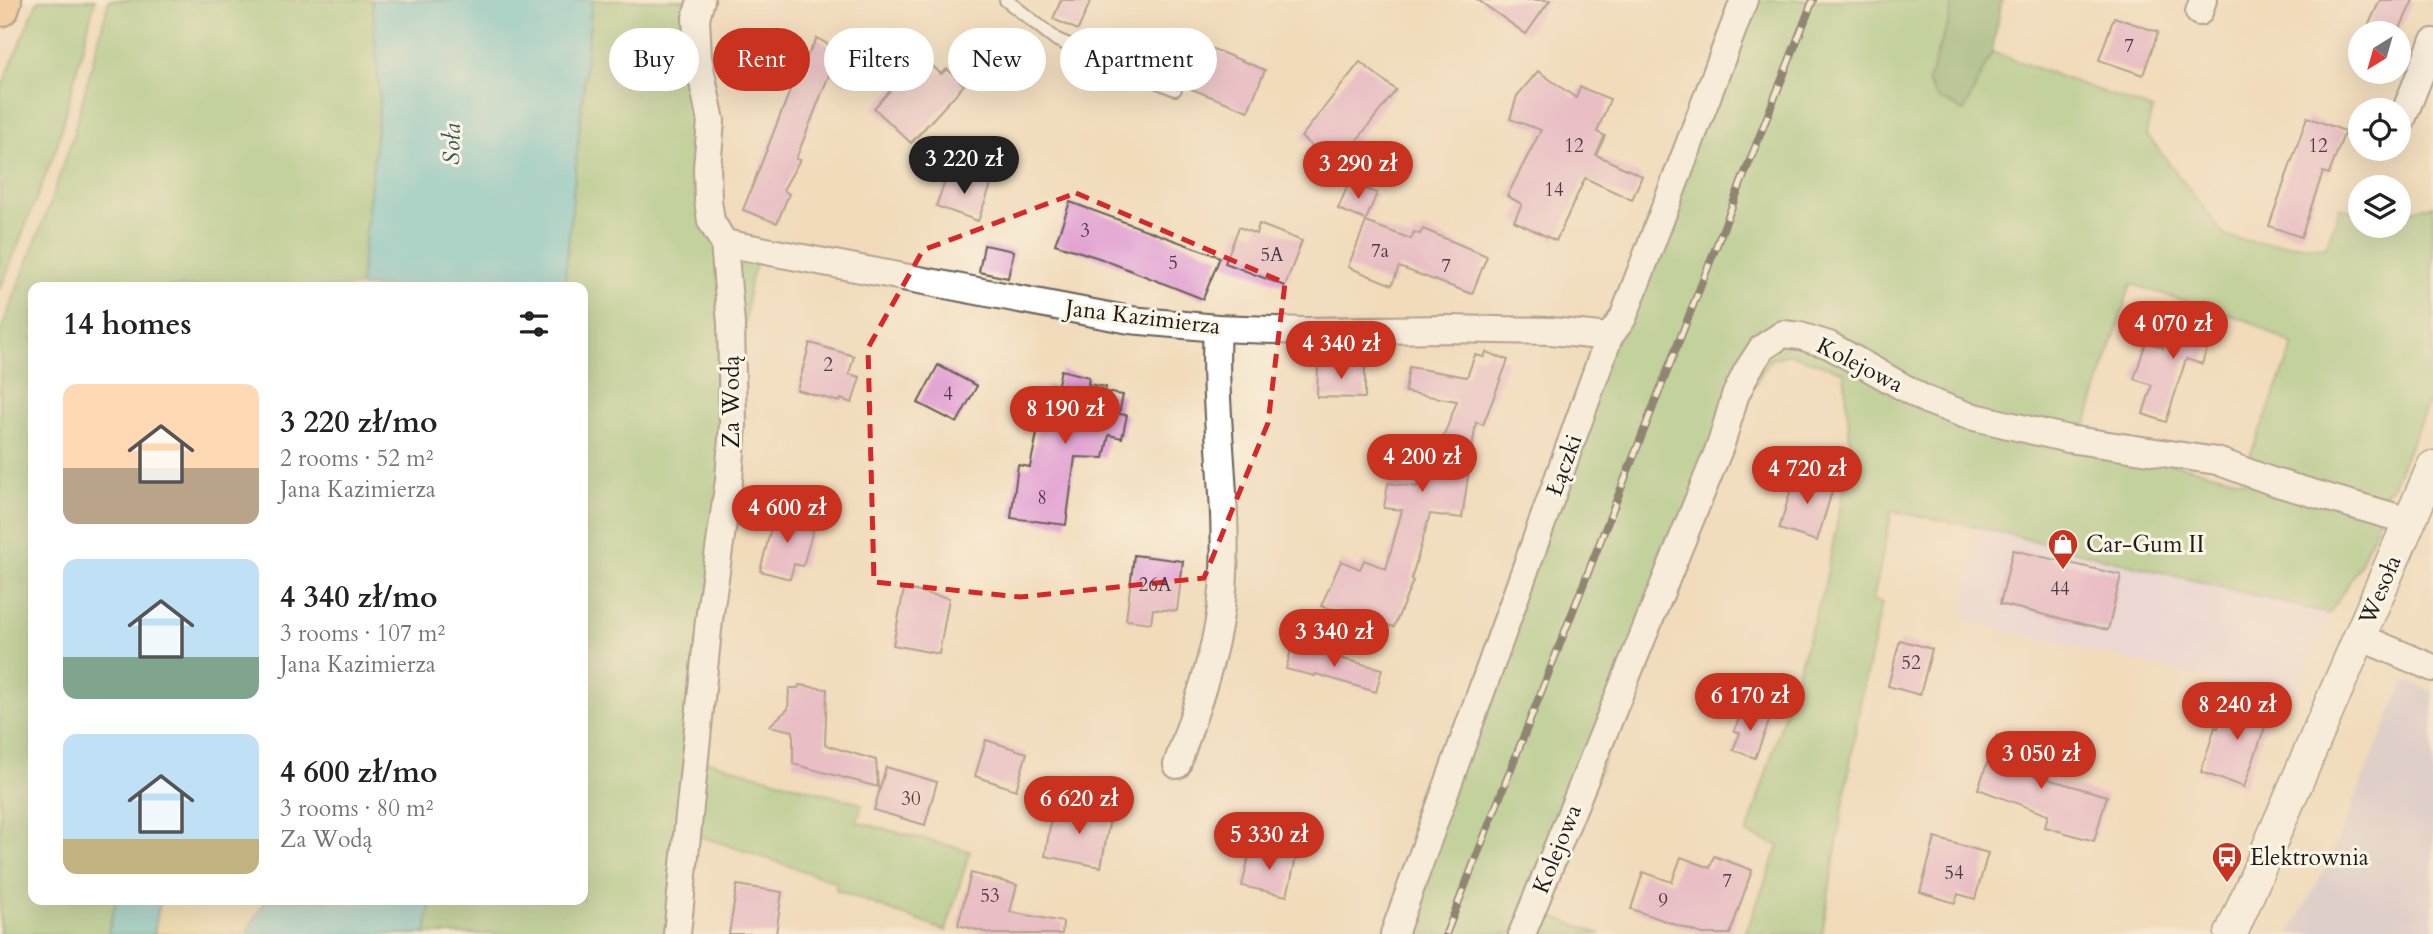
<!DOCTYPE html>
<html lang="en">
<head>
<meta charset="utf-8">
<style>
  :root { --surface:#fff; --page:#f2f2f2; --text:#222; --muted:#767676; --accent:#c8321e }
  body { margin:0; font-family:Cardo,serif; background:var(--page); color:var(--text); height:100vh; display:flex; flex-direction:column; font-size:26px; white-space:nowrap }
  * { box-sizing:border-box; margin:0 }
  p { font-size:23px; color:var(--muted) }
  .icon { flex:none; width:38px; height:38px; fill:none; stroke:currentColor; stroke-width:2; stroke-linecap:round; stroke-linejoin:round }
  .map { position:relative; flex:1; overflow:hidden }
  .drawer { position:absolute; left:28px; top:282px; width:560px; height:623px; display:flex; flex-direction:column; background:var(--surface); border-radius:14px; box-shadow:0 7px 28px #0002 }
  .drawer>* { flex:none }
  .top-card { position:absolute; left:609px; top:28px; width:665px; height:63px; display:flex; gap:14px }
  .needle { width:46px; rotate:217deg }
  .fabs { position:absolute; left:2348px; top:21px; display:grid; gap:14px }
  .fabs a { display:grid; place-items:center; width:63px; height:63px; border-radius:50%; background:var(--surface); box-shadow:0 7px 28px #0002; font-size:35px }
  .price { position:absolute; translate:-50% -60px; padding:0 16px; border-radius:24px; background:var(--accent); color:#fff; font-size:23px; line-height:46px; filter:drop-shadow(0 2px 4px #0008) }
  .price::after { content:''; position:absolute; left:50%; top:42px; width:21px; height:16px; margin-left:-10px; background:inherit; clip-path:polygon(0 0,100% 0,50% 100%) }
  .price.selected { background:#222; color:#fff }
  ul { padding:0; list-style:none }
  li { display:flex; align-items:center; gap:21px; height:175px; padding:0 35px }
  li span { display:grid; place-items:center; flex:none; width:196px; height:140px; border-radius:14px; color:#555 }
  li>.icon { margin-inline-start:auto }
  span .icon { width:84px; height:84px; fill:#fffc; stroke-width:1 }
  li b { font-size:30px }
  h2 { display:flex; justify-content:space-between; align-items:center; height:84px; padding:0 35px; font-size:30px }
  .pill { padding:0 24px; border-radius:32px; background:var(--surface); box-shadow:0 7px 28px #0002; font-size:24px; line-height:63px }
  .pill.selected { background:var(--accent); color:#fff }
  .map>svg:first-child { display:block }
  .built { fill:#e6d3f0 }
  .industrial { fill:#c8c0d8 }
  .green { fill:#8cc578; stroke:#54704a; stroke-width:2 }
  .forest { fill:#71aa68; stroke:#466342; stroke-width:2 }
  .sand { fill:#eeda9e; stroke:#857b5d; stroke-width:2 }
  .water { fill:#5bc7d3; stroke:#3c7278; stroke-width:2 }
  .building { fill:#e09bd1 }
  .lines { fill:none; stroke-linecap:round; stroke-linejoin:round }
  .service-casing { stroke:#675f54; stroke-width:16 }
  .minor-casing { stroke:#675f54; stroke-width:30 }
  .tertiary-casing { stroke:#675f54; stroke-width:35 }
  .primary-casing { stroke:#675f54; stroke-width:42 }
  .service { stroke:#fff; stroke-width:12 }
  .minor { stroke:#fff; stroke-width:26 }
  .tertiary { stroke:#fff; stroke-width:32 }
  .primary { stroke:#f5bf86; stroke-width:38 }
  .rail-casing { stroke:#1c1c1c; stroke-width:8 }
  .rail { stroke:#fcf5e5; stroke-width:5; stroke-dasharray:16; stroke-linecap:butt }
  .marked { fill:none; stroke:#d62828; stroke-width:5; stroke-dasharray:14 9; stroke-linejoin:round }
  .labels { text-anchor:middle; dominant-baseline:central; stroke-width:6; stroke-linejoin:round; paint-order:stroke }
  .number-label { font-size:19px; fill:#4d3c49 }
  .street-label { font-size:23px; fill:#1c1c1c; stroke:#fcf5e5 }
  .poi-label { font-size:23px; fill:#1c1c1c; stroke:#fcf5e5; text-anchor:start }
  .water-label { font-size:24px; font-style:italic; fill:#32585c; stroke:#fcf5e5 }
</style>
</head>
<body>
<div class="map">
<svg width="2433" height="934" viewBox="0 0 2433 934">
  <rect width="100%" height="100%" fill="#fcf5e5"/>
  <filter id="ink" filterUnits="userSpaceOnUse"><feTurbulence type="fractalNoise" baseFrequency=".0143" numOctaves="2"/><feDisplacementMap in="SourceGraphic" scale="14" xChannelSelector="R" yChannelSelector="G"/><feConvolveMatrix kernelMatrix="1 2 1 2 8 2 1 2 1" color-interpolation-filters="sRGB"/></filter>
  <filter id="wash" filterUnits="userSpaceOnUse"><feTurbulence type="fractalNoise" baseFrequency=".00686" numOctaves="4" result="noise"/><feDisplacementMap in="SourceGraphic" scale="28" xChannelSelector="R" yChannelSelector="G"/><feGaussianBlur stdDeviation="1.57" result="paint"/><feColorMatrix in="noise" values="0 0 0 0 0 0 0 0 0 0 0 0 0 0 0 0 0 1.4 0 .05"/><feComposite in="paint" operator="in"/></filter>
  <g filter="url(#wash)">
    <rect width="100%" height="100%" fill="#f1dbbb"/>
    <!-- built -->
    <polygon class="built" points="1979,527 2329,614 2293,700 1964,620"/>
    <!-- industrial -->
    <polygon class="industrial" points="2405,680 2433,692 2433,934 2289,934 2326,867"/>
    <!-- green -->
    <g class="green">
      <polygon points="38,0 95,0 56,149 0,290 0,91"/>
      <polygon points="109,0 372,0 380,99 360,287 33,287 33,900 116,900 108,934 0,934 0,333 49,206 73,136"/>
      <polygon points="592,0 701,0 724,243 756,266 750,281 733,424 704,760 862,804 857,822 970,851 946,931 836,890 836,882 700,836 683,864 677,934 426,934 431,900 583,900 583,287 564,287"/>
      <polygon points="1741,0 1952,0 1952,14 1937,51 1936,97 1964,111 1992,52 2153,110 2146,133 2225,236 2253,242 2326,247 2340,207 2361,215 2361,226 2399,226 2399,213 2433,206 2433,392 2392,488 2383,494 2369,497 2248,461 2294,345 2249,321 2131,284 2084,431 2068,439 2381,513 2361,563 2329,614 1979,527 1892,511 1873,600 1882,603 1861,698 1822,934 1745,934 1779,846 1747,834 1825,584 1851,451 1844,372 1790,354 1771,359 1750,392 1543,913 1601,934 1394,934"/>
    </g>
    <!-- forest -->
    <path class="forest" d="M1952 0H2002L1992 52 1964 111 1936 97 1928 83C1935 58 1951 25 1952 0Z"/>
    <!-- sand -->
    <polygon class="sand" points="160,900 266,900 246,934 154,934"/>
    <!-- water -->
    <g class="water">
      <polygon points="372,0 592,0 564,287 360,287 380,99"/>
      <polygon points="116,900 160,900 154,934 108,934"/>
      <polygon points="266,900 431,900 426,934 246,934"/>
    </g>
    <g id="blocks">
      <!-- building -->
      <g class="building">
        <polygon points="1061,0 1091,0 1078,30 1053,19"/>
        <polygon points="1478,0 1550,0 1526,34"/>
        <polygon points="2380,0 2413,0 2398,33 2365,33"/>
        <polygon points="2114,17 2158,32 2143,75 2099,60"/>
        <polygon points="817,38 858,62 845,84 829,75 796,159 800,160 783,190 789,194 777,223 743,210 795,78"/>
        <polygon points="1203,45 1265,70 1248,111 1186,87"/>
        <polygon points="922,56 941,74 947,69 964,85 911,143 874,108"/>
        <polygon points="1360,62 1396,90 1337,166 1301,137"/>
        <polygon points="1538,71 1576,98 1580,87 1610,99 1597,132 1605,136 1596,155 1642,176 1632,200 1585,178 1556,241 1514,221 1522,204 1507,196 1541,130 1510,119 1517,96"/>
        <polygon points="2307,117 2345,131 2329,174 2323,172 2301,237 2269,226"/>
        <polygon points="949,171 991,185 978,221 936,206"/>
        <polygon points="1349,182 1377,193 1366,220 1338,209"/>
        <polygon points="1070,202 1220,257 1203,299 1099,258 1055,244"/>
        <polygon points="1366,222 1411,239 1414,232 1420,234 1423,229 1487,256 1472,294 1399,267 1392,285 1348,267"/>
        <polygon points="1259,224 1302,241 1285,286 1225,263 1239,227 1256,234"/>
        <polygon points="984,245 1014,251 1008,278 979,272"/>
        <polygon points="2175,310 2216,322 2202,364 2186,359 2166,422 2143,414 2152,385 2134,379 2146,342 2163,348"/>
        <polygon points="810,343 854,356 849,374 860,377 852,403 841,399 840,402 797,390"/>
        <polygon points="1486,352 1508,360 1483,425 1476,422 1462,518 1430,514 1411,580 1413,581 1394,627 1321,606 1341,561 1360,569 1364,560 1386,569 1402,510 1384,508 1388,483 1417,487 1419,475 1426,476 1430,445 1440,446 1457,401 1405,392 1409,367 1467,377 1475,355 1484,357"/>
        <polygon points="1318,363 1365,364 1365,398 1317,397"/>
        <polygon points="938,365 977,386 957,423 918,403"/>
        <polygon points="1061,370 1089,377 1088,384 1106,387 1105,392 1123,395 1119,414 1127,415 1122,438 1109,435 1104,458 1075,457 1066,525 1011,518 1018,465 1030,467 1047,386 1057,388"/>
        <polygon points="1797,470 1835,482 1817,541 1779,529"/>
        <polygon points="775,513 815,523 803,566 794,564 790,579 760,571"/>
        <polygon points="2013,550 2121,575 2108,630 2000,604"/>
        <polygon points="1134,555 1183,561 1177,611 1153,609 1151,623 1126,620"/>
        <polygon points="904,589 949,598 939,654 893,645"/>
        <polygon points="1900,640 1932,649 1920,695 1888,686"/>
        <polygon points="1292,646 1382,669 1376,692 1316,674 1315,676 1286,669"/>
        <polygon points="799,685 827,689 825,745 876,760 878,787 793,764 793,731 769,726 788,709 789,688 798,688"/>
        <polygon points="2235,697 2272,707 2244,787 2201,772 2215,727 2218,728 2220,722 2225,724"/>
        <polygon points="1743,709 1770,719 1755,758 1733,750 1740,733 1734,731"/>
        <polygon points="1997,735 2035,749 2027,773 2107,796 2094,841 2045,827 2048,815 1978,789"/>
        <polygon points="986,740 1027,753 1016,790 975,776"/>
        <polygon points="886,767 937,782 925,825 874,810"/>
        <polygon points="1065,805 1111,813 1101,867 1045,856 1051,820 1062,822"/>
        <polygon points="1935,838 1988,853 1975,899 1958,894 1955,903 1920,892"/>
        <polygon points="1251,847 1296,858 1287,896 1242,886"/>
        <polygon points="1714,856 1752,870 1730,934 1702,934 1631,909 1643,872 1672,882 1681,857 1710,868"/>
        <polygon points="971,873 1017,885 1010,912 1063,922 1062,934 993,934 958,925"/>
        <polygon points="737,885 782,892 776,934 729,934"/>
      </g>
    </g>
  </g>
  <g filter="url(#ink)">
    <use href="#blocks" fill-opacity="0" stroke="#675f54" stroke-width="2"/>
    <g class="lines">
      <!-- service casing -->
      <g class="service-casing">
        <polyline id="service" points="1006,0 1057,40 1175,89"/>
      </g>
      <!-- minor casing -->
      <g class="minor-casing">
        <g id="minor">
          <polyline points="2199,12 2203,0"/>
          <polyline points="2399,127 2433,42"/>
          <polyline points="724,243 1130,320 1217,328 1305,331 1446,329 1551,331 1609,337"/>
          <polyline points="2360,637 2433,668"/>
          <path d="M1177 765C1196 707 1218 651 1223 590 1230 502 1212 414 1217 328"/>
          <polyline points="677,934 709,620 729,480 733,424 731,324 724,243 711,221 708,200 707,168 711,121 698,58 696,18 701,0"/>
          <polyline points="1394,934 1609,337 1623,318 1744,0"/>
          <polyline points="1522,934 1721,444 1735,396 1747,371 1762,348 1783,334 1800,336 1829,345 1926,400 1966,415 2068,439 2217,461 2274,482 2409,521"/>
        </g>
      </g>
      <!-- tertiary casing -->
      <g class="tertiary-casing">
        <polyline id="tertiary" points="2231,934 2433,467"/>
      </g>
      <!-- primary casing -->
      <g class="primary-casing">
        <polyline id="primary" points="0,7 2,0"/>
      </g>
      <!-- service -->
      <use href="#service" class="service"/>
      <!-- minor -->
      <use href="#minor" class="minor"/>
      <!-- tertiary -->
      <use href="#tertiary" class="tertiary"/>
      <!-- primary -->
      <use href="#primary" class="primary"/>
      <!-- rail casing -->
      <g class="rail-casing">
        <polyline id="rail" points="1446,934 1813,0"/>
      </g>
      <!-- rail -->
      <use href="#rail" class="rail"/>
    </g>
  </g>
  <!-- marked area -->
  <path d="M0 0H2433V934H0ZM1076 193 1285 283 1268 423 1204 578 1020 597 874 582 868 348 923 250Z" fill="#f1dbbb" fill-opacity=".55" fill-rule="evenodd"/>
  <path class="marked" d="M1076 193 1285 283 1268 423 1204 578 1020 597 874 582 868 348 923 250Z"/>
  <!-- icons -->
  <defs>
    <g id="shop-pin" transform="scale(1.575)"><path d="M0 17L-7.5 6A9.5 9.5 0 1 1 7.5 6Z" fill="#c8321e" stroke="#fcf5e5"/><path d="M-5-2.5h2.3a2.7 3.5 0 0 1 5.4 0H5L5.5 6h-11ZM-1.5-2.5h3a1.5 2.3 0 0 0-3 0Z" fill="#fff"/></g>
    <g id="bus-pin" transform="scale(1.575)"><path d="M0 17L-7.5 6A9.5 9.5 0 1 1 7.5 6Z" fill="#c8321e" stroke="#fcf5e5"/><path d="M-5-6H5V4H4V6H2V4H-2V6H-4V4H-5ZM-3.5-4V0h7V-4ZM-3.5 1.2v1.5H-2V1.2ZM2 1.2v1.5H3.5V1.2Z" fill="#fff"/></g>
  </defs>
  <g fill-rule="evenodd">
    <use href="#shop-pin" x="2063" y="544"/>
    <use href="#bus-pin" x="2227" y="857"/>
  </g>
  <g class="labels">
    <!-- number labels -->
    <g class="number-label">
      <text x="2129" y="46">7</text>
      <text x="1574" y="146">12</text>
      <text x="2318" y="146">12</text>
      <text x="1554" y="190">14</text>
      <text x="1085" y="231">3</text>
      <text x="1380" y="251">7a</text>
      <text x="1272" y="255">5A</text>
      <text x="1173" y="263">5</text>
      <text x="1446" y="266">7</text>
      <text x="828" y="365">2</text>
      <text x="948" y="394">4</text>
      <text x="1042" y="498">8</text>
      <text x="1155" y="585">26A</text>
      <text x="2060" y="589">44</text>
      <text x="1911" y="663">52</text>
      <text x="911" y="799">30</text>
      <text x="1954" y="873">54</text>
      <text x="1727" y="881">7</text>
      <text x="990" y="896">53</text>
      <text x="1663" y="901">9</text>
    </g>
    <!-- street labels -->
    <g class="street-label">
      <text transform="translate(1143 317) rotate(7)">Jana Kazimierza</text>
      <text transform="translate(1860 365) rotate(27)">Kolejowa</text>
      <text transform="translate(731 402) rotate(-90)">Za Wodą</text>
      <text transform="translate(1564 465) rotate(-70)">Łączki</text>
      <text transform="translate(2380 590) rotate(-67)">Wesoła</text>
      <text transform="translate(1557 849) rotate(-68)">Kolejowa</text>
    </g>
    <!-- poi labels -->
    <g class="poi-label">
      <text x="2086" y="544">Car-Gum II</text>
      <text x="2250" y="857">Elektrownia</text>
    </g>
    <!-- water labels -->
    <g class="water-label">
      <text transform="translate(452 144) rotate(-89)">Soła</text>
    </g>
  </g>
</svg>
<div class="fabs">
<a><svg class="needle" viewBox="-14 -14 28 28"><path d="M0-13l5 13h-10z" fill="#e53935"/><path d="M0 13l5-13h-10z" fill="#767676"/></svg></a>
<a><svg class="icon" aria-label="locate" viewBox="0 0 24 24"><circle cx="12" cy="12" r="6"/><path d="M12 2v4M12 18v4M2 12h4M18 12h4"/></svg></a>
<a><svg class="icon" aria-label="layers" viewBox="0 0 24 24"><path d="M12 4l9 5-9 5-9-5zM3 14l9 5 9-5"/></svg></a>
</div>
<b class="price selected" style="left:964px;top:196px">3 220 zł</b>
<b class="price" style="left:1358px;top:201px">3 290 zł</b>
<b class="price" style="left:2173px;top:361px">4 070 zł</b>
<b class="price" style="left:1341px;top:381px">4 340 zł</b>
<b class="price" style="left:1065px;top:446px">8 190 zł</b>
<b class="price" style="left:1422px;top:494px">4 200 zł</b>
<b class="price" style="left:1807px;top:506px">4 720 zł</b>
<b class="price" style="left:787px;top:545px">4 600 zł</b>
<b class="price" style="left:1334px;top:669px">3 340 zł</b>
<b class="price" style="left:1750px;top:733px">6 170 zł</b>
<b class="price" style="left:2237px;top:742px">8 240 zł</b>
<b class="price" style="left:2041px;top:791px">3 050 zł</b>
<b class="price" style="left:1079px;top:836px">6 620 zł</b>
<b class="price" style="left:1269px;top:872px">5 330 zł</b>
<div class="top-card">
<a class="pill">Buy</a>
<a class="pill selected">Rent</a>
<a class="pill">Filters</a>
<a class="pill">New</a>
<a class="pill">Apartment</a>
</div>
<section class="drawer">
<h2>14 homes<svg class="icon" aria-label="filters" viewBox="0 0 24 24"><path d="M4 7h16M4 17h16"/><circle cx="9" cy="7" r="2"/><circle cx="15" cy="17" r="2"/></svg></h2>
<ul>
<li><span style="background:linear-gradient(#ffd9b3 60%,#b9a48a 0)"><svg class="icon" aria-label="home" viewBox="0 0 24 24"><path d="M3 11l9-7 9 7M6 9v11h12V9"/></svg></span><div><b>3 220 zł/mo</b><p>2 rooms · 52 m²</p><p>Jana Kazimierza</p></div></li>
<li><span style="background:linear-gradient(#bfe0f5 70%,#7fa58c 0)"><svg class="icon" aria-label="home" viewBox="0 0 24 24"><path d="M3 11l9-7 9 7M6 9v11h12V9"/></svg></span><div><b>4 340 zł/mo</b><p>3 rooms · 107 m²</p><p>Jana Kazimierza</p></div></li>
<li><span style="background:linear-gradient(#bfe0f5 75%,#c2b280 0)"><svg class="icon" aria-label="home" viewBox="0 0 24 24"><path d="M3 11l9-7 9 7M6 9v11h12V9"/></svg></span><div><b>4 600 zł/mo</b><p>3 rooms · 80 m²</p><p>Za Wodą</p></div></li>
</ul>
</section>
</div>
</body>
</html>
